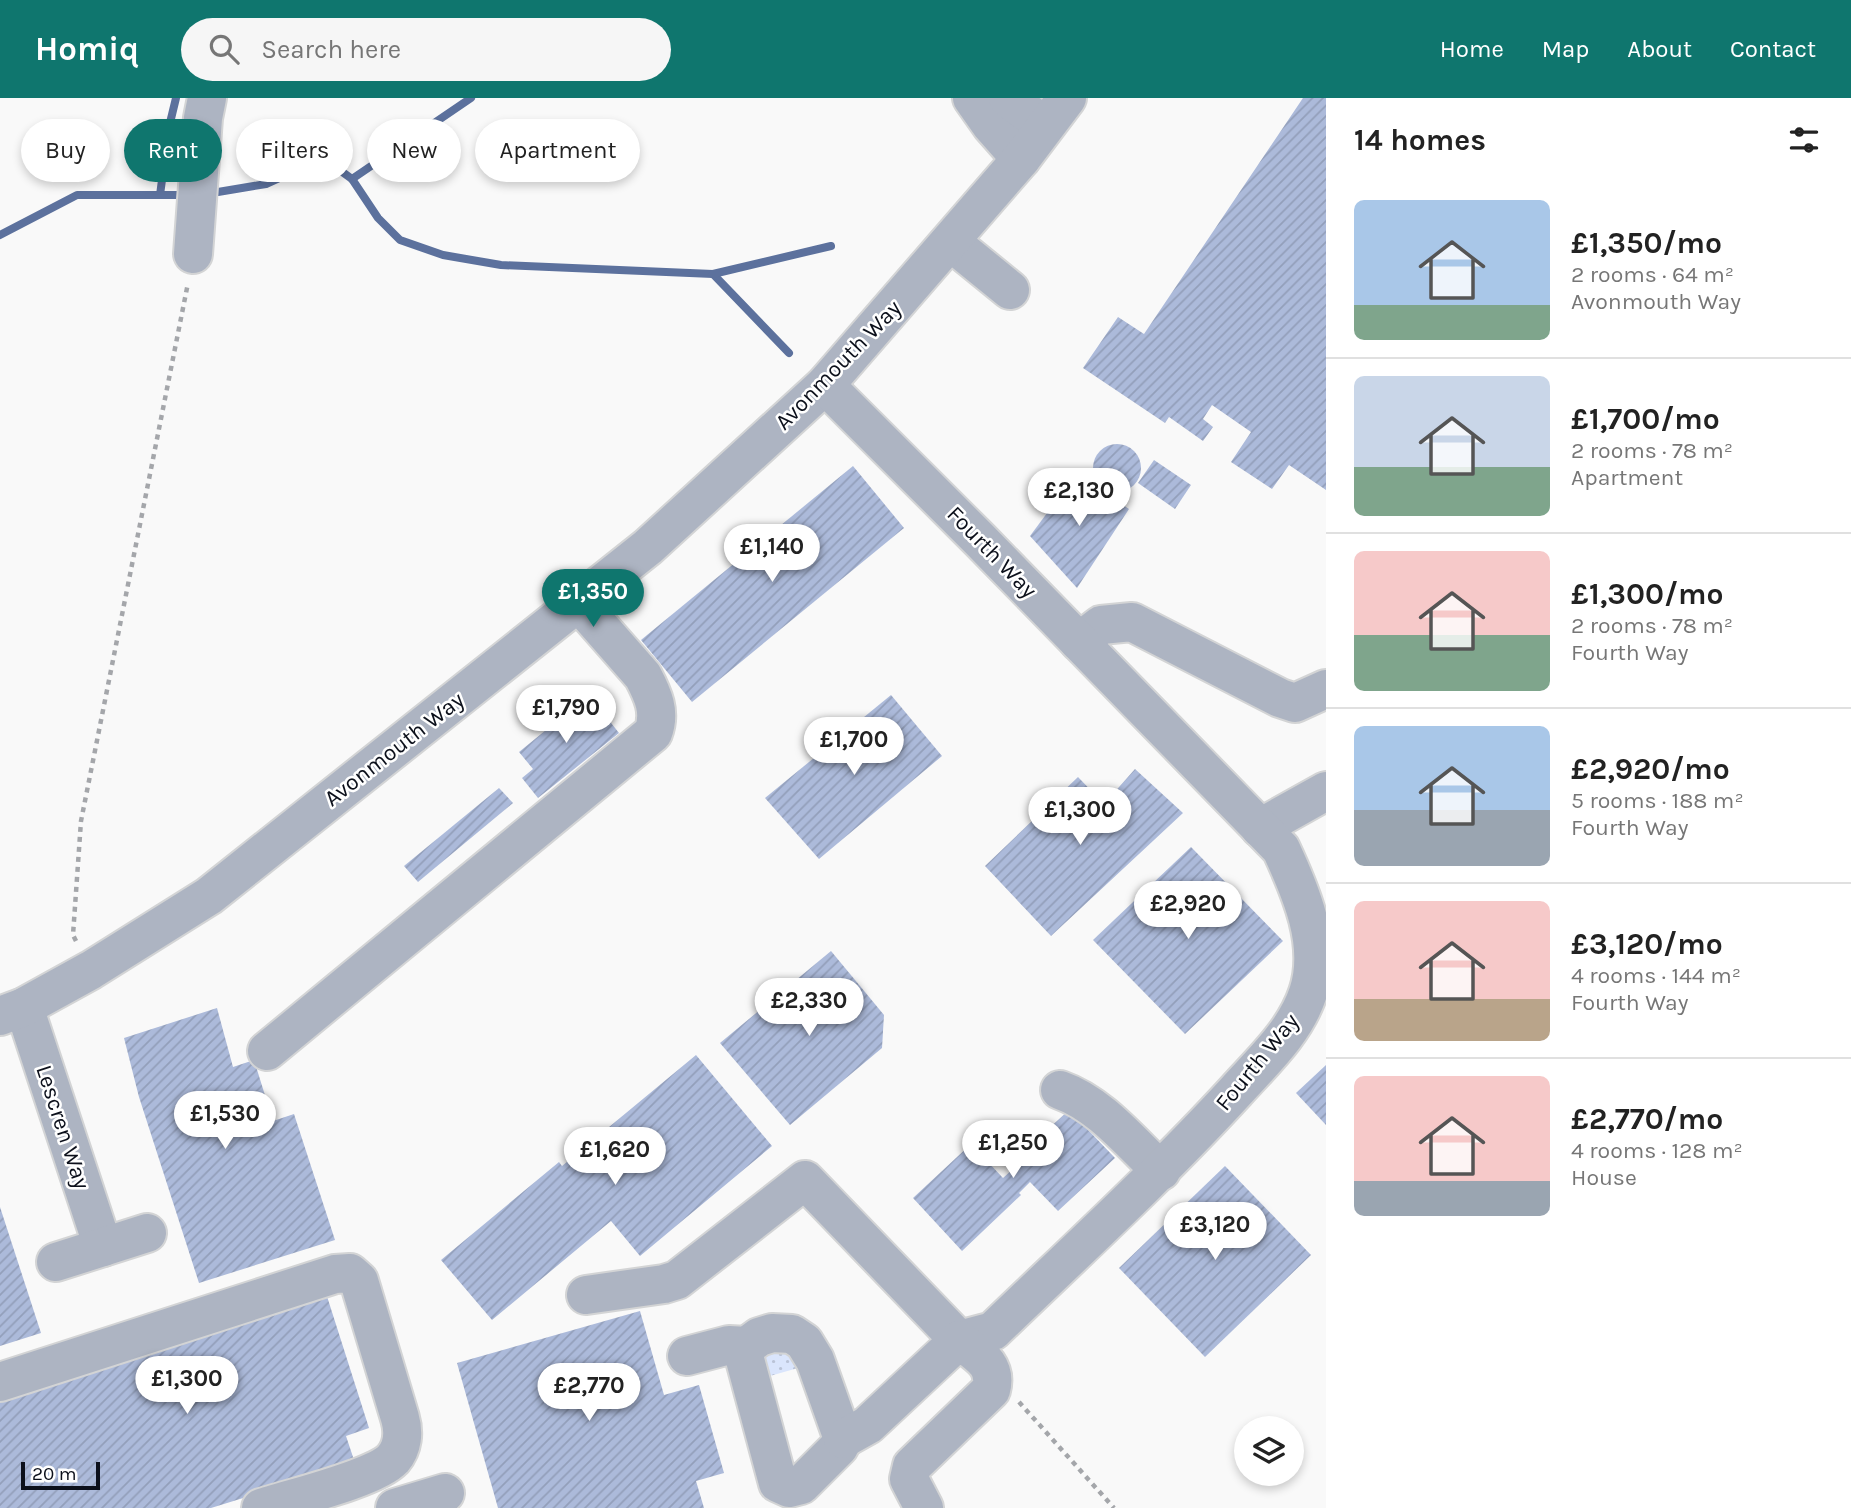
<!DOCTYPE html>
<html lang="en">
<head>
<meta charset="utf-8">
<style>
  :root { --surface:#fff; --page:#f6f6f6; --text:#222; --muted:#767676; --line:#e0e0e0; --accent:#0f766e }
  body { margin:0; font-family:Karla,sans-serif; background:var(--page); color:var(--text); height:100vh; display:flex; flex-direction:column; font-size:26px; white-space:nowrap }
  * { box-sizing:border-box; margin:0 }
  p { font-size:23px; color:var(--muted) }
  .icon { flex:none; width:38px; height:38px; fill:none; stroke:currentColor; stroke-width:2; stroke-linecap:round; stroke-linejoin:round }
  .map { position:relative; flex:1; overflow:hidden }
  .side { display:flex; flex-direction:column; background:var(--surface); width:525px }
  .side>* { flex:none }
  .banner { position:absolute; left:21px; top:21px; width:665px; height:63px; display:flex; gap:14px }
  .tools { position:absolute; left:1234px; top:1318px; display:grid; gap:14px }
  .tools a { display:grid; place-items:center; width:70px; height:70px; border-radius:50%; background:var(--surface); box-shadow:0 4px 10px #0003; font-size:35px }
  .scale { position:absolute; left:21px; bottom:18px; width:79px; box-sizing:border-box; padding-left:7px; border:4px solid #0c101b; border-top:0; font-size:19px; line-height:24px; white-space:nowrap; color:#0c101b; -webkit-text-stroke:5px #fff; paint-order:stroke }
  .price { position:absolute; translate:-50% -60px; padding:0 16px; border-radius:24px; background:#fff; color:#222; font-size:23px; line-height:46px; filter:drop-shadow(0 2px 4px #0008) }
  .price::after { content:''; position:absolute; left:50%; top:42px; width:21px; height:16px; margin-left:-10px; background:inherit; clip-path:polygon(0 0,100% 0,50% 100%) }
  .price.selected { background:var(--accent); color:#fff }
  ul { padding:0; list-style:none }
  li { display:flex; align-items:center; gap:21px; height:175px; padding:0 28px }
  li+li { border-top:2px solid var(--line) }
  li span { display:grid; place-items:center; flex:none; width:196px; height:140px; border-radius:10px; color:#555 }
  li>.icon { margin-inline-start:auto }
  span .icon { width:84px; height:84px; fill:#fffc; stroke-width:1 }
  li b { font-size:30px }
  h2 { display:flex; justify-content:space-between; align-items:center; height:84px; padding:0 28px; font-size:30px }
  .pill { padding:0 24px; border-radius:32px; background:var(--surface); box-shadow:0 4px 10px #0003; font-size:24px; line-height:63px }
  .pill.selected { background:var(--accent); color:#fff }
  header { display:flex; align-items:center; gap:42px; box-sizing:border-box; height:98px; padding:0 35px; background:var(--accent); color:#fff }
  header strong { font-size:33px }
  nav { display:flex; gap:38px; margin-inline-start:auto; font-size:24px }
  .search { width:490px; height:63px; background:var(--page); display:flex; align-items:center; gap:18px; box-sizing:border-box; padding:0 24px; border-radius:38px; color:var(--muted); font-size:26px }
  main { display:flex; flex:1; min-height:0 }
  .map>svg:first-child { display:block }
  .grass { fill:url(#grass-dots) }
  .lines { fill:none; stroke-linecap:round; stroke-linejoin:round }
  .stream { stroke:#5c719d; stroke-width:8 }
  .building { fill:url(#building-hatch) }
  .minor-casing { stroke:#d3d4d5; stroke-width:42 }
  .path { stroke:#a4a6aa; stroke-width:4.5; stroke-dasharray:5 5; stroke-linecap:butt }
  .minor { stroke:#adb4c2; stroke-width:38 }
  .labels { text-anchor:middle; dominant-baseline:central; stroke-width:5; stroke-linejoin:round; paint-order:stroke }
  .street-label { font-size:23px; fill:#0c101b; stroke:#fff }
</style>
</head>
<body>
<header>
<strong>Homiq</strong>
<div class="search"><svg class="icon" aria-label="search" viewBox="0 0 24 24"><circle cx="10" cy="10" r="6"/><path d="M15 15l6 6"/></svg>Search here</div>
<nav><a>Home</a><a>Map</a><a>About</a><a>Contact</a></nav>
</header>
<main>
<div class="map">
<svg width="1326" height="1410" viewBox="0 0 1326 1410">
  <defs>
    <pattern id="grass-dots" width="8" height="8" patternUnits="userSpaceOnUse" patternTransform="scale(1.75)"><rect width="8" height="8" fill="#dae5fc"/><path d="M2 2h.1M6 6h.1" fill="none" stroke="#bac3d7" stroke-width="1.8" stroke-linecap="round"/></pattern>
    <pattern id="building-hatch" width="6" height="6" patternUnits="userSpaceOnUse" patternTransform="scale(1.75)"><rect width="6" height="6" fill="#acbada"/><path d="M-1 1l2-2M0 6l6-6M5 7l2-2" fill="none" stroke="#939fba"/></pattern>
  </defs>
  <rect width="100%" height="100%" fill="#f9f9f9"/>
  <!-- grass -->
  <polygon class="grass" points="782,1251 805,1268 759,1281 764,1261 771,1252"/>
  <g class="lines">
    <!-- stream -->
    <g class="stream">
      <polyline points="352,81 471,0"/>
      <polyline points="212,95 266,86 323,60 352,81 378,120 400,142 443,157 501,167 713,176 789,255"/>
      <polyline points="160,97 169,29 176,0"/>
      <polyline points="0,137 77,97 178,97"/>
      <polyline points="713,176 831,148"/>
    </g>
  </g>
  <!-- building -->
  <g class="building">
    <polygon points="1303,0 1326,0 1326,392 1289,367 1272,391 1231,364 1251,334 1212,307 1203,321 1213,329 1203,343 1169,319 1165,325 1083,270 1118,219 1144,236"/>
    <circle cx="1117" cy="370" r="24"/>
    <polygon points="1154,362 1191,387 1175,411 1138,385"/>
    <polygon points="853,368 904,430 692,604 641,542"/>
    <polygon points="1076,376 1129,411 1077,490 1030,438"/>
    <polygon points="589,597 619,635 538,700 522,680 533,671 519,654"/>
    <polygon points="891,597 942,658 819,761 765,700"/>
    <polygon points="1135,671 1183,715 1051,838 985,768 1078,679 1104,706"/>
    <polygon points="499,690 513,705 418,784 404,768"/>
    <polygon points="1191,749 1283,843 1185,936 1093,842"/>
    <polygon points="831,853 884,917 882,950 790,1027 720,945"/>
    <polygon points="217,910 233,969 254,962 273,1023 294,1016 335,1142 199,1185 139,999 124,940"/>
    <polygon points="696,957 772,1048 640,1158 611,1123 492,1222 441,1162 559,1064 562,1068"/>
    <polygon points="1326,967 1326,1027 1296,995"/>
    <polygon points="1069,1012 1115,1060 1058,1113 1030,1084 1019,1095 1021,1097 962,1153 913,1100 971,1046 1003,1080 1014,1070 1010,1066"/>
    <polygon points="1225,1068 1311,1157 1205,1259 1119,1170"/>
    <polygon points="0,1109 41,1235 0,1248"/>
    <polygon points="324,1189 369,1330 346,1338 355,1365 211,1410 0,1410 0,1292"/>
    <polygon points="640,1213 664,1297 699,1287 724,1375 696,1383 704,1410 498,1410 457,1265"/>
  </g>
  <g class="lines">
    <!-- minor casing -->
    <g class="minor-casing">
      <g id="minor">
        <polyline points="972,0 991,27 1021,61"/>
        <polyline points="1008,0 1045,28"/>
        <polyline points="951,144 1010,192"/>
        <polyline points="193,156 203,20 207,0"/>
        <polyline points="1079,544 1101,527 1132,524 1280,600 1295,605 1326,591"/>
        <polyline points="1260,730 1326,693"/>
        <polyline points="24,909 103,1149"/>
        <polyline points="0,918 24,909 91,872 209,798 648,449 825,287 1021,61 1067,0"/>
        <path d="M267 953 653 635C661 614 653 597 643 578L579 505"/>
        <path d="M1060 992C1100 1006 1130 1044 1161 1073"/>
        <polyline points="56,1164 147,1135"/>
        <path d="M586 1197 664 1186 677 1182 805 1082 959 1242 993 1233C1075 1154 1159 1077 1236 993 1263 963 1295 934 1308 895 1324 847 1301 794 1281 751L980 442 825 287"/>
        <polyline points="687,1258 729,1247 747,1248 759,1239 772,1235 792,1236 804,1244 815,1262 843,1341 839,1349 801,1387 789,1390 778,1385 744,1258 747,1248"/>
        <path d="M0 1284 335 1176 350 1175 359 1183 400 1320C404 1334 403 1349 393 1361 374 1381 291 1400 261 1410"/>
        <path d="M843 1341 868 1327 959 1242C977 1256 998 1266 991 1292L912 1368 909 1381 924 1410"/>
        <polyline points="395,1410 445,1395"/>
      </g>
    </g>
    <!-- path -->
    <g class="path">
      <polyline points="76,843 73,837 81,723 188,185"/>
      <polyline points="1019,1304 1114,1410"/>
    </g>
    <!-- minor -->
    <use href="#minor" class="minor"/>
  </g>
  <g class="labels">
    <!-- street labels -->
    <g class="street-label">
      <text transform="translate(838 267) rotate(-46)">Avonmouth Way</text>
      <text transform="translate(992 454) rotate(46)">Fourth Way</text>
      <text transform="translate(394 651) rotate(-38)">Avonmouth Way</text>
      <text transform="translate(1257 964) rotate(-51)">Fourth Way</text>
      <text transform="translate(63 1029) rotate(72)">Lescren Way</text>
    </g>
  </g>
</svg>
<div class="tools">
<a><svg class="icon" aria-label="layers" viewBox="0 0 24 24"><path d="M12 4l9 5-9 5-9-5zM3 14l9 5 9-5"/></svg></a>
</div>
<div class="scale">20 m</div>
<b class="price" style="left:1079px;top:430px">£2,130</b>
<b class="price" style="left:772px;top:486px">£1,140</b>
<b class="price selected" style="left:593px;top:531px">£1,350</b>
<b class="price" style="left:566px;top:647px">£1,790</b>
<b class="price" style="left:854px;top:679px">£1,700</b>
<b class="price" style="left:1080px;top:749px">£1,300</b>
<b class="price" style="left:1188px;top:843px">£2,920</b>
<b class="price" style="left:809px;top:940px">£2,330</b>
<b class="price" style="left:225px;top:1053px">£1,530</b>
<b class="price" style="left:1013px;top:1082px">£1,250</b>
<b class="price" style="left:615px;top:1089px">£1,620</b>
<b class="price" style="left:1215px;top:1164px">£3,120</b>
<b class="price" style="left:187px;top:1318px">£1,300</b>
<b class="price" style="left:589px;top:1325px">£2,770</b>
<div class="banner">
<a class="pill">Buy</a>
<a class="pill selected">Rent</a>
<a class="pill">Filters</a>
<a class="pill">New</a>
<a class="pill">Apartment</a>
</div>
</div>
<section class="side">
<h2>14 homes<svg class="icon" aria-label="filters" viewBox="0 0 24 24"><path d="M4 7h16M4 17h16"/><circle cx="9" cy="7" r="2"/><circle cx="15" cy="17" r="2"/></svg></h2>
<ul>
<li><span style="background:linear-gradient(#a9c7e8 75%,#7fa58c 0)"><svg class="icon" aria-label="home" viewBox="0 0 24 24"><path d="M3 11l9-7 9 7M6 9v11h12V9"/></svg></span><div><b>£1,350/mo</b><p>2 rooms · 64 m²</p><p>Avonmouth Way</p></div></li>
<li><span style="background:linear-gradient(#c9d6e8 65%,#7fa58c 0)"><svg class="icon" aria-label="home" viewBox="0 0 24 24"><path d="M3 11l9-7 9 7M6 9v11h12V9"/></svg></span><div><b>£1,700/mo</b><p>2 rooms · 78 m²</p><p>Apartment</p></div></li>
<li><span style="background:linear-gradient(#f6c9c9 60%,#7fa58c 0)"><svg class="icon" aria-label="home" viewBox="0 0 24 24"><path d="M3 11l9-7 9 7M6 9v11h12V9"/></svg></span><div><b>£1,300/mo</b><p>2 rooms · 78 m²</p><p>Fourth Way</p></div></li>
<li><span style="background:linear-gradient(#a9c7e8 60%,#9aa5b1 0)"><svg class="icon" aria-label="home" viewBox="0 0 24 24"><path d="M3 11l9-7 9 7M6 9v11h12V9"/></svg></span><div><b>£2,920/mo</b><p>5 rooms · 188 m²</p><p>Fourth Way</p></div></li>
<li><span style="background:linear-gradient(#f6c9c9 70%,#b9a48a 0)"><svg class="icon" aria-label="home" viewBox="0 0 24 24"><path d="M3 11l9-7 9 7M6 9v11h12V9"/></svg></span><div><b>£3,120/mo</b><p>4 rooms · 144 m²</p><p>Fourth Way</p></div></li>
<li><span style="background:linear-gradient(#f6c9c9 75%,#9aa5b1 0)"><svg class="icon" aria-label="home" viewBox="0 0 24 24"><path d="M3 11l9-7 9 7M6 9v11h12V9"/></svg></span><div><b>£2,770/mo</b><p>4 rooms · 128 m²</p><p>House</p></div></li>
</ul>
</section>
</main>
</body>
</html>
